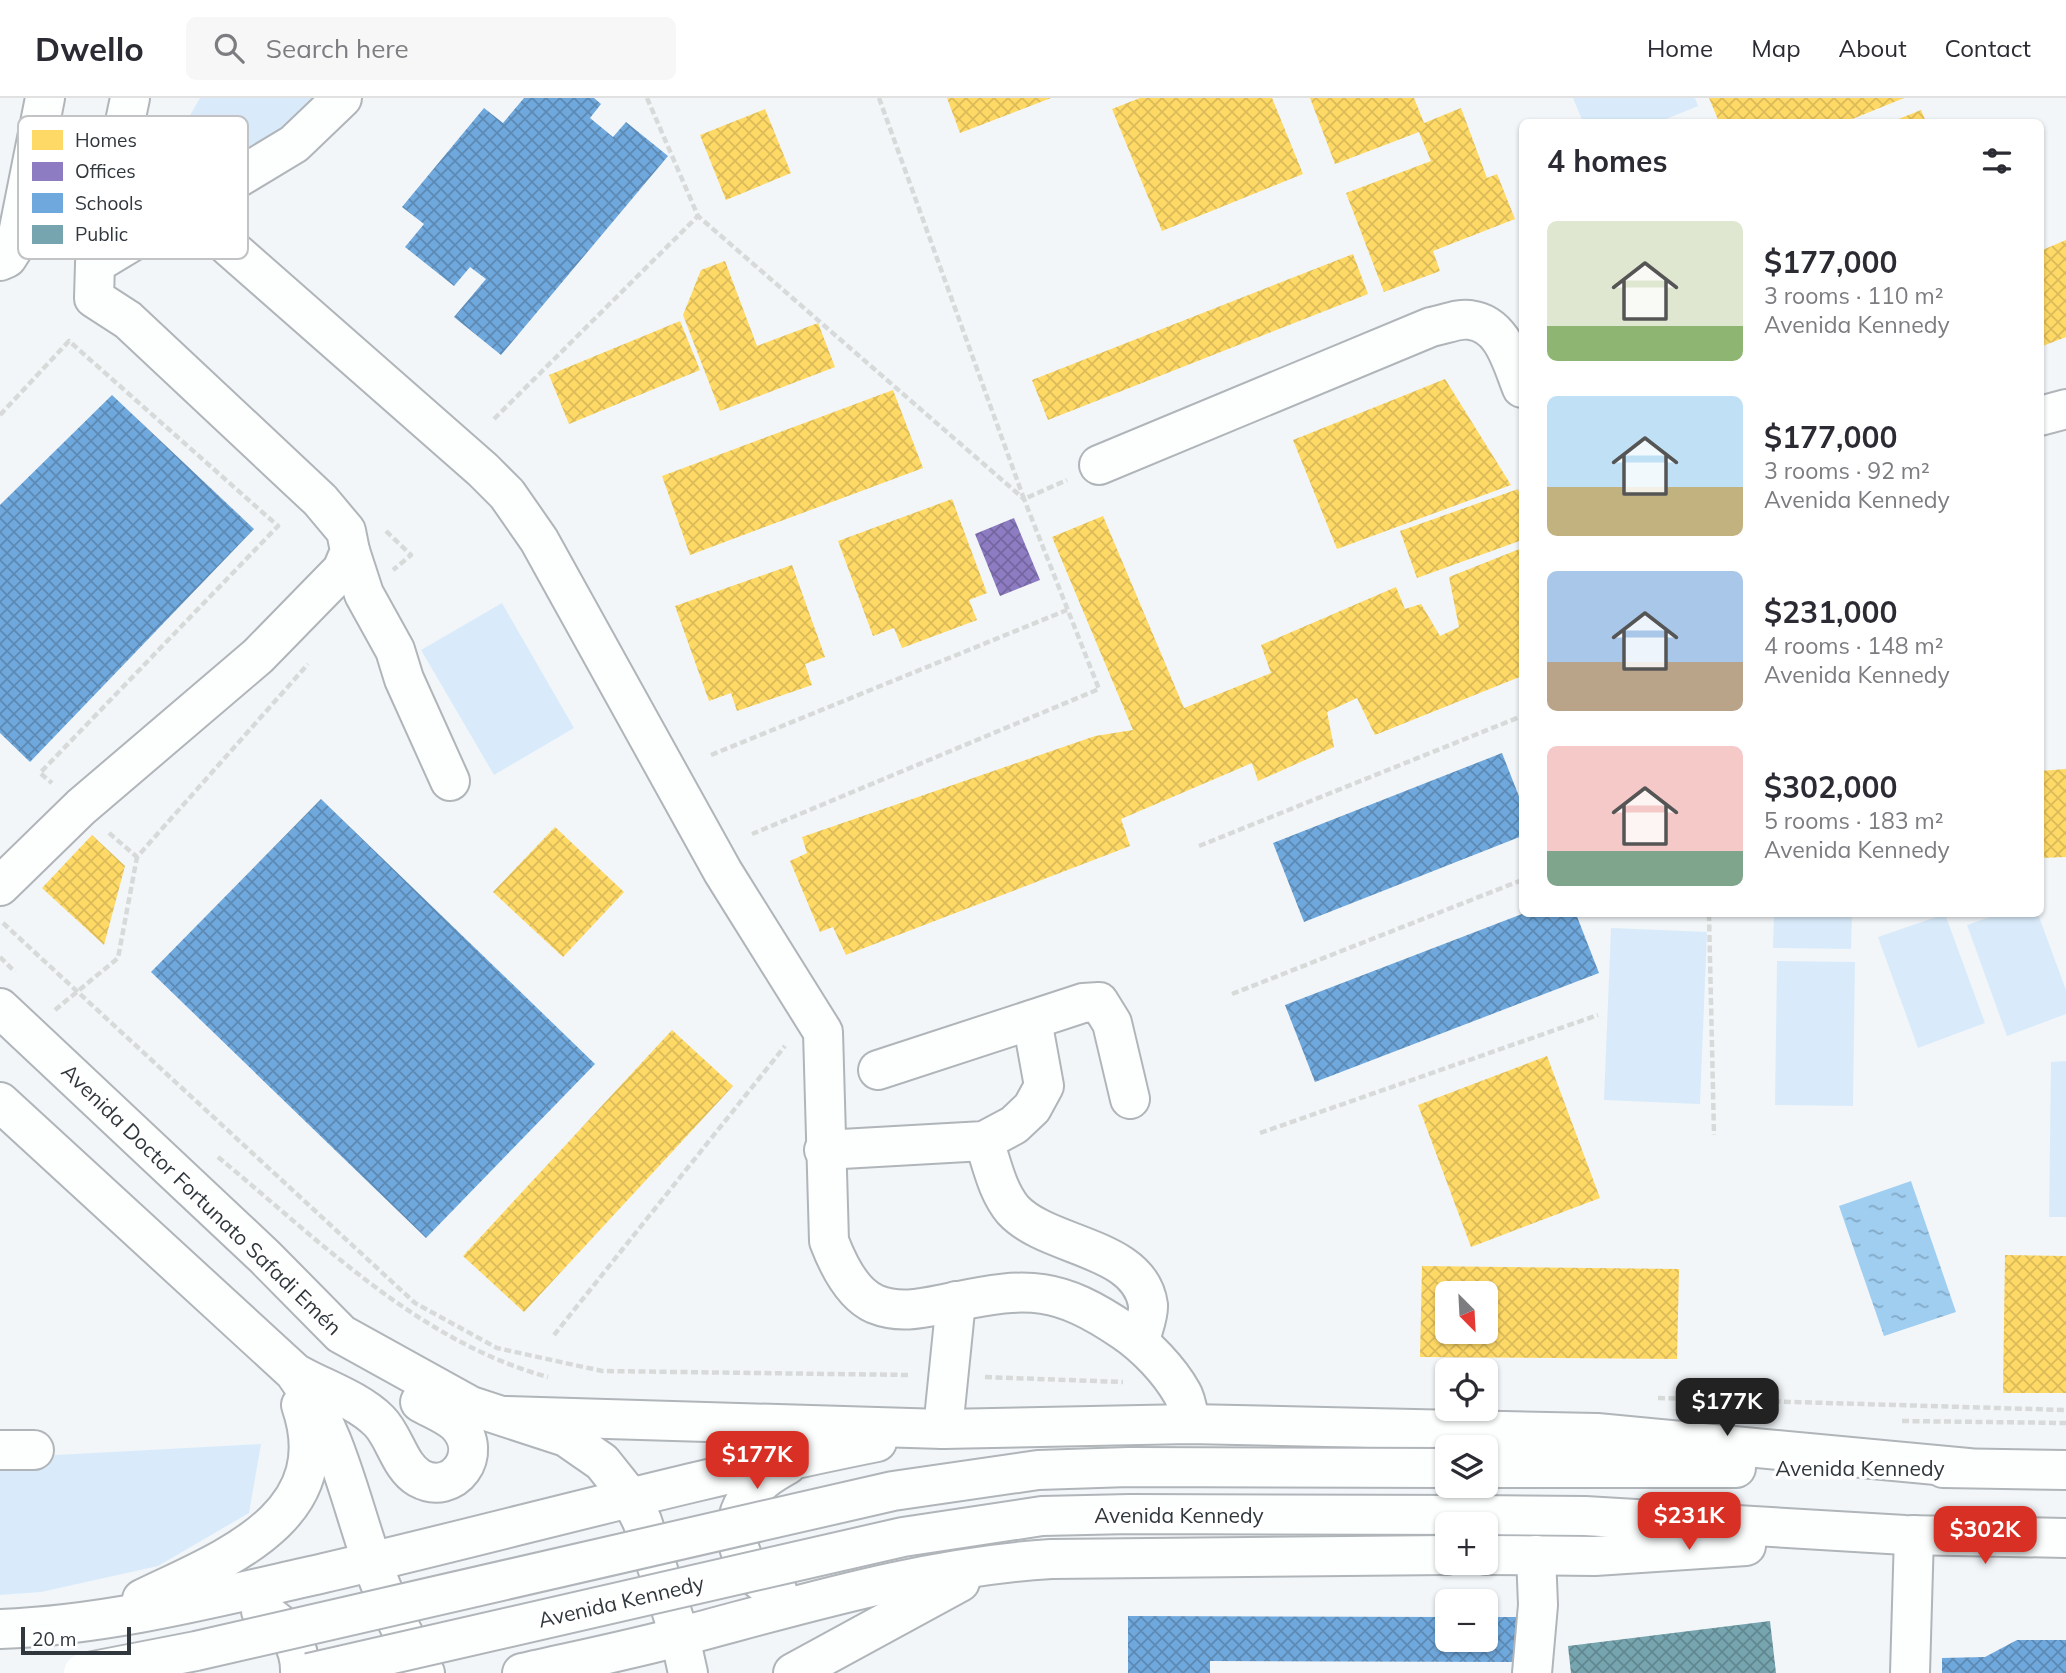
<!DOCTYPE html>
<html lang="en">
<head>
<meta charset="utf-8">
<style>
  :root { --surface:#fff; --page:#f7f7f7; --text:#2b2b33; --muted:#7c7c81; --line:#e1e1e2; --accent:#d93025 }
  body { margin:0; font-family:Mulish,sans-serif; background:var(--page); color:var(--text); height:100vh; display:flex; flex-direction:column; font-size:26px; white-space:nowrap }
  * { box-sizing:border-box; margin:0 }
  p { font-size:23px; color:var(--muted) }
  .icon { flex:none; width:38px; height:38px; fill:none; stroke:currentColor; stroke-width:2; stroke-linecap:round; stroke-linejoin:round }
  .map { position:relative; flex:1; overflow:hidden }
  .drawer { position:absolute; left:1519px; top:21px; width:525px; height:798px; display:flex; flex-direction:column; background:var(--surface); border-radius:10px; box-shadow:0 2px 5px #0004 }
  .drawer>* { flex:none }
  .needle { width:46px; rotate:156deg }
  .buttons { position:absolute; left:1435px; top:1183px; display:grid; gap:14px }
  .buttons a { display:grid; place-items:center; width:63px; height:63px; border-radius:10px; background:var(--surface); box-shadow:0 2px 5px #0004; font-size:35px }
  .scale { position:absolute; left:21px; bottom:18px; width:110px; box-sizing:border-box; padding-left:7px; border:4px solid #30373d; border-top:0; font-size:19px; line-height:24px; white-space:nowrap; color:#30373d; -webkit-text-stroke:5px #fff; paint-order:stroke }
  .price { position:absolute; translate:-50% -60px; padding:0 16px; border-radius:14px; background:var(--accent); color:#fff; font-size:23px; line-height:46px; filter:drop-shadow(0 2px 4px #0008) }
  .price::after { content:''; position:absolute; left:50%; top:42px; width:21px; height:16px; margin-left:-10px; background:inherit; clip-path:polygon(0 0,100% 0,50% 100%) }
  .price.current { background:#222; color:#fff }
  ul { padding:0; list-style:none }
  li { display:flex; align-items:center; gap:21px; height:175px; padding:0 28px }
  li span { display:grid; place-items:center; flex:none; width:196px; height:140px; border-radius:10px; color:#555 }
  li>.icon { margin-inline-start:auto }
  span .icon { width:84px; height:84px; fill:#fffc; stroke-width:1 }
  li b { font-size:30px }
  h2 { display:flex; justify-content:space-between; align-items:center; height:84px; padding:0 28px; font-size:30px }
  header { display:flex; align-items:center; gap:42px; box-sizing:border-box; height:98px; padding:0 35px; background:var(--surface); border-bottom:2px solid var(--line) }
  header strong { font-size:33px }
  nav { display:flex; gap:38px; margin-inline-start:auto; font-size:24px }
  .search { width:490px; height:63px; background:var(--page); display:flex; align-items:center; gap:18px; box-sizing:border-box; padding:0 24px; border-radius:10px; color:var(--muted); font-size:26px }
  .map>svg:first-child { display:block }
  .green { fill:#d9ebfa }
  .water { fill:url(#water-ripples) }
  .homes { fill:url(#homes-cross-hatch); fill-rule:evenodd }
  .offices { fill:url(#offices-cross-hatch) }
  .schools { fill:url(#schools-cross-hatch) }
  .public { fill:url(#public-cross-hatch) }
  .lines { fill:none; stroke-linecap:round; stroke-linejoin:round }
  .minor-casing { stroke:#b0b5b9; stroke-width:42 }
  .major-casing { stroke:#b0b5b9; stroke-width:42 }
  .path { stroke:#d8dada; stroke-width:4.5; stroke-dasharray:7 3.5; stroke-linecap:butt }
  .minor { stroke:#fdfefe; stroke-width:38 }
  .major { stroke:#fdfefe; stroke-width:38 }
  .major-bridge-casing { stroke:#b0b5b9; stroke-width:42; stroke-linecap:butt }
  .major-bridge { stroke:#fdfefe; stroke-width:38 }
  .labels { text-anchor:middle; dominant-baseline:central; stroke-width:7; stroke-linejoin:round; paint-order:stroke }
  .street-label { font-size:21px; fill:#30373d; stroke:#fff }
  .key { fill:#fff; stroke:#c1c3c5; stroke-width:2 }
  .key-label { font-size:19px; fill:#30373d }
</style>
</head>
<body>
<header>
<strong>Dwello</strong>
<div class="search"><svg class="icon" aria-label="search" viewBox="0 0 24 24"><circle cx="10" cy="10" r="6"/><path d="M15 15l6 6"/></svg>Search here</div>
<nav><a>Home</a><a>Map</a><a>About</a><a>Contact</a></nav>
</header>
<div class="map">
<svg width="2066" height="1575" viewBox="0 0 2066 1575">
  <defs>
    <pattern id="water-ripples" width="26" height="14" patternUnits="userSpaceOnUse" patternTransform="scale(1.75)"><rect width="26" height="14" fill="#9fcef1"/><path d="M2 4q2-2 4 0t4 0M15 11q2-2 4 0t4 0" fill="none" stroke="#82a8c4"/></pattern>
    <pattern id="homes-cross-hatch" width="8" height="8" patternUnits="userSpaceOnUse" patternTransform="scale(1.75)"><rect width="8" height="8" fill="#ffd966"/><path d="M0 0l8 8M0 8l8-8" fill="none" stroke="#dbbb59"/></pattern>
    <pattern id="offices-cross-hatch" width="8" height="8" patternUnits="userSpaceOnUse" patternTransform="scale(1.75)"><rect width="8" height="8" fill="#8e7cc3"/><path d="M0 0l8 8M0 8l8-8" fill="none" stroke="#7466a0"/></pattern>
    <pattern id="schools-cross-hatch" width="8" height="8" patternUnits="userSpaceOnUse" patternTransform="scale(1.75)"><rect width="8" height="8" fill="#6fa8dc"/><path d="M0 0l8 8M0 8l8-8" fill="none" stroke="#5c8ab4"/></pattern>
    <pattern id="public-cross-hatch" width="8" height="8" patternUnits="userSpaceOnUse" patternTransform="scale(1.75)"><rect width="8" height="8" fill="#76a5af"/><path d="M0 0l8 8M0 8l8-8" fill="none" stroke="#618790"/></pattern>
  </defs>
  <rect width="100%" height="100%" fill="#f2f6f9"/>
  <!-- green -->
  <g class="green">
    <polygon points="200,0 321,0 282,37 136,110"/>
    <polygon points="1573,0 1695,0 1698,8 1659,24 1583,24"/>
    <polygon points="502,505 574,630 494,677 421,552"/>
    <polygon points="1774,816 1852,816 1851,851 1773,850"/>
    <polygon points="1945,816 1985,925 1918,950 1878,839"/>
    <polygon points="1999,816 2038,816 2066,892 2066,916 2007,938 1967,827"/>
    <polygon points="1611,830 1707,834 1700,1006 1604,1002"/>
    <polygon points="1777,863 1855,864 1853,1008 1775,1007"/>
    <polygon points="2066,963 2066,1119 2049,1119 2051,964"/>
    <polygon points="261,1346 249,1415 158,1468 41,1494 0,1497 0,1360"/>
  </g>
  <!-- water -->
  <polygon class="water" points="1911,1083 1956,1214 1884,1238 1839,1108"/>
  <!-- homes -->
  <g class="homes">
    <polygon points="947,0 1051,0 960,35"/>
    <polygon points="1140,0 1272,0 1303,76 1162,133 1112,11"/>
    <polygon points="1310,0 1414,0 1424,25 1461,10 1487,80 1497,76 1515,121 1433,153 1440,173 1384,194 1346,95 1431,63 1419,34 1335,66"/>
    <polygon points="1709,0 1904,0 1845,24 1719,24"/>
    <polygon points="765,11 791,75 726,102 700,37"/>
    <polygon points="1921,12 1926,24 1891,24"/>
    <polygon points="2066,142 2066,239 2040,249 2040,153"/>
    <polygon points="1353,156 1368,196 1048,322 1032,282"/>
    <polygon points="725,163 757,248 818,225 835,269 720,313 683,217 701,172"/>
    <polygon points="680,223 700,272 569,326 549,277"/>
    <polygon points="1445,281 1511,387 1337,451 1293,342"/>
    <polygon points="893,292 923,370 690,457 662,378"/>
    <polygon points="1518,391 1522,403 1522,442 1417,480 1400,433"/>
    <polygon points="952,401 987,495 969,502 977,522 902,550 894,530 873,538 838,443"/>
    <polygon points="1103,418 1184,610 1271,575 1261,547 1396,489 1405,511 1421,506 1440,538 1459,529 1449,479 1522,450 1522,578 1375,637 1357,600 1327,614 1334,649 1258,683 1252,665 1121,721 1130,748 846,857 833,829 820,834 790,763 807,755 802,739 1095,638 1133,632 1052,439"/>
    <polygon points="792,467 825,559 805,566 812,587 737,613 731,595 709,603 675,508"/>
    <polygon points="2066,671 2066,759 2040,760 2040,673"/>
    <polygon points="555,729 624,794 563,859 493,794"/>
    <polygon points="92,737 125,768 104,847 42,790"/>
    <polygon points="672,932 733,988 524,1214 463,1158"/>
    <polygon points="1547,958 1600,1100 1471,1149 1418,1007"/>
    <polygon points="2005,1157 2066,1158 2066,1295 2003,1295"/>
    <path d="M1422 1168 1679 1171 1677 1261 1420 1259ZM1447 1195H1486V1234H1447Z"/>
  </g>
  <!-- offices -->
  <polygon class="offices" points="1014,420 1040,482 1000,498 975,436"/>
  <!-- schools -->
  <g class="schools">
    <polygon points="524,0 594,0 601,6 590,20 613,39 626,24 668,58 501,257 454,219 486,181 470,169 454,188 405,149 424,126 402,109 484,10 503,25"/>
    <polygon points="112,297 254,431 30,664 0,635 0,407"/>
    <polygon points="1502,655 1522,706 1522,738 1304,824 1273,745"/>
    <polygon points="321,701 595,966 426,1140 151,874"/>
    <polygon points="1522,816 1576,816 1599,875 1315,984 1285,907"/>
    <polygon points="1128,1518 1447,1519 1447,1542 1486,1542 1486,1519 1516,1519 1515,1564 1210,1563 1210,1575 1128,1575"/>
    <polygon points="2017,1542 2066,1542 2066,1575 1942,1575 1942,1560 1985,1559"/>
  </g>
  <!-- public -->
  <polygon class="public" points="1770,1523 1776,1575 1571,1575 1568,1548"/>
  <g class="lines">
    <!-- minor casing -->
    <g class="minor-casing">
      <g id="minor">
        <path d="M186 111 483 372 507 396 539 442 723 774 823 934 829 1143C837 1164 852 1196 875 1206 902 1217 927 1209 954 1204 1029 1188 1059 1189 1124 1233 1146 1248 1169 1272 1182 1295 1187 1303 1188 1316 1190 1326"/>
        <polyline points="0,163 7,160 16,146 45,0"/>
        <polyline points="95,166 130,0"/>
        <polyline points="2040,318 2066,311"/>
        <path d="M1099 367 1431 229C1443 227 1459 220 1470 222 1503 226 1511 263 1522 290"/>
        <polyline points="350,453 364,496 395,552 404,581 450,683"/>
        <polyline points="0,788 81,709 258,558 342,472 350,453 346,433 320,402 128,222 94,200 95,166 294,46 342,0"/>
        <polyline points="878,972 1083,905 1099,904 1112,925 1130,1001"/>
        <path d="M984 1043C992 1066 997 1093 1013 1112 1048 1150 1140 1148 1148 1207 1149 1217 1142 1233 1140 1243"/>
        <polyline points="824,1052 984,1043 1014,1027 1032,1010 1044,988 1032,922"/>
        <polyline points="943,1331 956,1203"/>
        <polyline points="0,1352 34,1352"/>
        <polyline points="1532,1575 1538,1507 1536,1457"/>
        <polyline points="1910,1575 1914,1437"/>
      </g>
    </g>
    <!-- major casing -->
    <g class="major-casing">
      <g id="major">
        <polyline points="0,910 265,1159 341,1236 471,1308 566,1339 602,1364 630,1399 642,1423 680,1539 688,1575"/>
        <path d="M0 1004 294 1274C342 1338 353 1421 383 1493 395 1522 410 1549 425 1575"/>
        <path d="M299 1277C324 1291 358 1302 379 1323 395 1339 399 1368 419 1380 453 1399 486 1356 457 1326 448 1317 432 1311 420 1304"/>
        <polyline points="507,1318 943,1331 1190,1326 1597,1335 1968,1370"/>
        <polyline points="1486,1370 1736,1370"/>
        <polyline points="1943,1370 2066,1372"/>
        <polyline points="1476,1417 1585,1418 1905,1437 2066,1440"/>
        <polyline points="1486,1457 1595,1458 1746,1448"/>
        <path d="M777 1492C742 1479 725 1433 746 1402 756 1385 771 1376 787 1367"/>
        <path d="M142 1501C222 1462 340 1420 301 1307"/>
        <path d="M261 1513C285 1526 301 1547 300 1575"/>
        <path d="M0 1531C110 1527 217 1499 324 1475 508 1432 691 1381 877 1344"/>
        <path d="M522 1575C575 1563 629 1552 682 1538 804 1506 924 1469 1051 1461L1447 1457"/>
        <polyline points="793,1575 960,1484"/>
      </g>
    </g>
    <!-- path -->
    <g class="path">
      <polyline points="647,0 698,118 1024,401 1099,591 752,736"/>
      <polyline points="879,0 1024,401 1067,382"/>
      <polyline points="0,317 69,243 278,428 40,675 52,685"/>
      <polyline points="494,321 698,118"/>
      <polyline points="386,433 411,457 393,472"/>
      <polyline points="711,657 1067,512"/>
      <polyline points="109,735 137,759 308,566"/>
      <polyline points="1199,748 1522,618"/>
      <polyline points="1709,816 1714,1037"/>
      <polyline points="3,825 415,1205 497,1250 602,1273 910,1277"/>
      <polyline points="0,859 15,874"/>
      <polyline points="1232,896 1522,782"/>
      <polyline points="55,912 118,860 137,759"/>
      <polyline points="1260,1035 1598,917"/>
      <path d="M218 1059C319 1142 419 1244 548 1279"/>
      <polyline points="554,1237 785,948"/>
      <polyline points="985,1279 1123,1284"/>
      <polyline points="1658,1300 2066,1312"/>
      <polyline points="1902,1323 2066,1325"/>
    </g>
    <!-- minor -->
    <use href="#minor" class="minor"/>
    <!-- major -->
    <use href="#major" class="major"/>
    <!-- major-bridge casing -->
    <g class="major-bridge-casing">
      <g id="major-bridge">
        <polyline points="83,1575 196,1553 893,1393 1038,1372 1129,1369 1447,1370"/>
        <polyline points="309,1575 903,1439 1042,1418 1130,1416 1476,1417"/>
      </g>
    </g>
    <!-- major-bridge -->
    <use href="#major-bridge" class="major-bridge"/>
  </g>
  <g class="labels">
    <!-- street labels -->
    <g class="street-label">
      <text transform="translate(202 1101) rotate(44)">Avenida Doctor Fortunato Safadi Emén</text>
      <text x="1860" y="1370">Avenida Kennedy</text>
      <text x="1179" y="1417">Avenida Kennedy</text>
      <text transform="translate(621 1503) rotate(-13)">Avenida Kennedy</text>
    </g>
  </g>
  <!-- legend -->
  <rect x="18" y="18" width="230" height="143" rx="10" class="key"/>
  <rect x="32" y="32" width="31" height="20" fill="#ffd966"/>
  <rect x="32" y="64" width="31" height="19" fill="#8e7cc3"/>
  <rect x="32" y="95" width="31" height="20" fill="#6fa8dc"/>
  <rect x="32" y="127" width="31" height="19" fill="#76a5af"/>
  <g class="key-label">
    <text x="75" y="49">Homes</text>
    <text x="75" y="80">Offices</text>
    <text x="75" y="112">Schools</text>
    <text x="75" y="143">Public</text>
  </g>
</svg>
<div class="buttons">
<a><svg class="needle" viewBox="-14 -14 28 28"><path d="M0-13l5 13h-10z" fill="#e53935"/><path d="M0 13l5-13h-10z" fill="#7c7c81"/></svg></a>
<a><svg class="icon" aria-label="locate" viewBox="0 0 24 24"><circle cx="12" cy="12" r="6"/><path d="M12 2v4M12 18v4M2 12h4M18 12h4"/></svg></a>
<a><svg class="icon" aria-label="layers" viewBox="0 0 24 24"><path d="M12 4l9 5-9 5-9-5zM3 14l9 5 9-5"/></svg></a>
<a>+</a>
<a>−</a>
</div>
<div class="scale">20 m</div>
<b class="price current" style="left:1727px;top:1340px">$177K</b>
<b class="price" style="left:757px;top:1393px">$177K</b>
<b class="price" style="left:1689px;top:1454px">$231K</b>
<b class="price" style="left:1985px;top:1468px">$302K</b>
<section class="drawer">
<h2>4 homes<svg class="icon" aria-label="filters" viewBox="0 0 24 24"><path d="M4 7h16M4 17h16"/><circle cx="9" cy="7" r="2"/><circle cx="15" cy="17" r="2"/></svg></h2>
<ul>
<li><span style="background:linear-gradient(#dfe7d0 75%,#8fb573 0)"><svg class="icon" aria-label="home" viewBox="0 0 24 24"><path d="M3 11l9-7 9 7M6 9v11h12V9"/></svg></span><div><b>$177,000</b><p>3 rooms · 110 m²</p><p>Avenida Kennedy</p></div></li>
<li><span style="background:linear-gradient(#bfe0f5 65%,#c2b280 0)"><svg class="icon" aria-label="home" viewBox="0 0 24 24"><path d="M3 11l9-7 9 7M6 9v11h12V9"/></svg></span><div><b>$177,000</b><p>3 rooms · 92 m²</p><p>Avenida Kennedy</p></div></li>
<li><span style="background:linear-gradient(#a9c7e8 65%,#b9a48a 0)"><svg class="icon" aria-label="home" viewBox="0 0 24 24"><path d="M3 11l9-7 9 7M6 9v11h12V9"/></svg></span><div><b>$231,000</b><p>4 rooms · 148 m²</p><p>Avenida Kennedy</p></div></li>
<li><span style="background:linear-gradient(#f6c9c9 75%,#7fa58c 0)"><svg class="icon" aria-label="home" viewBox="0 0 24 24"><path d="M3 11l9-7 9 7M6 9v11h12V9"/></svg></span><div><b>$302,000</b><p>5 rooms · 183 m²</p><p>Avenida Kennedy</p></div></li>
</ul>
</section>
</div>
</body>
</html>
